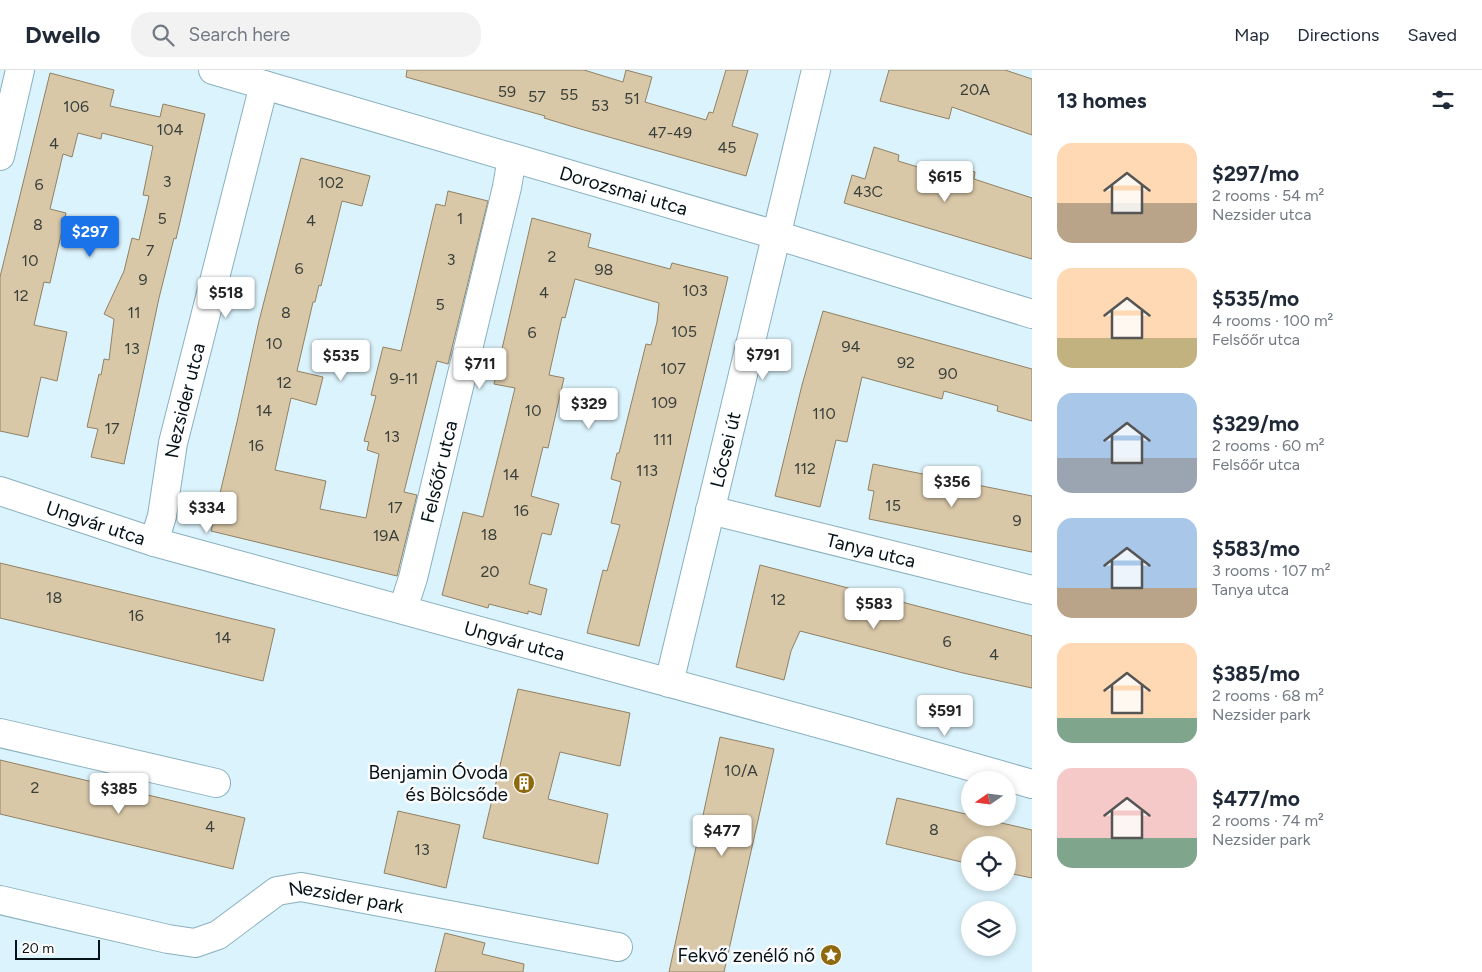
<!DOCTYPE html>
<html lang="en">
<head>
<meta charset="utf-8">
<style>
  :root { --surface:#fff; --page:#f2f2f3; --text:#1f2937; --muted:#747a83; --line:#e0e1e3; --accent:#1a73e8 }
  body { margin:0; font-family:Figtree,sans-serif; background:var(--page); color:var(--text); height:100vh; display:flex; flex-direction:column; font-size:19px; white-space:nowrap }
  * { box-sizing:border-box; margin:0 }
  p { font-size:16px; color:var(--muted) }
  .icon { flex:none; width:28px; height:28px; fill:none; stroke:currentColor; stroke-width:2; stroke-linecap:round; stroke-linejoin:round }
  .map { position:relative; flex:1; overflow:hidden }
  .sheet { display:flex; flex-direction:column; background:var(--surface); width:450px }
  .sheet>* { flex:none }
  .needle { width:32px; rotate:256deg }
  .fabs { position:absolute; left:961px; top:701px; display:grid; gap:10px }
  .fabs a { display:grid; place-items:center; width:55px; height:55px; border-radius:50%; background:var(--surface); box-shadow:0 2px 8px #0003; font-size:25px }
  .scale { position:absolute; left:15px; bottom:12px; width:85px; box-sizing:border-box; padding-left:5px; border:2px solid #041217; border-top:0; font-size:14px; line-height:18px; white-space:nowrap; color:#041217; -webkit-text-stroke:4px #fbfbfb; paint-order:stroke }
  .price { position:absolute; translate:-50% -42px; padding:0 11px; border-radius:5px; background:#fff; color:#222; font-size:16px; line-height:32px; filter:drop-shadow(0 1px 2px #0008) }
  .price::after { content:''; position:absolute; left:50%; top:30px; width:15px; height:11px; margin-left:-8px; background:inherit; clip-path:polygon(0 0,100% 0,50% 100%) }
  .price.active { background:var(--accent); color:#fff }
  ul { padding:0; list-style:none }
  li { display:flex; align-items:center; gap:15px; height:125px; padding:0 25px }
  li span { display:grid; place-items:center; flex:none; width:140px; height:100px; border-radius:15px; color:#555 }
  li>.icon { margin-inline-start:auto }
  span .icon { width:60px; height:60px; fill:#fffc; stroke-width:1 }
  li b { font-size:21px }
  h2 { display:flex; justify-content:space-between; align-items:center; height:60px; padding:0 25px; font-size:21px }
  header { display:flex; align-items:center; gap:30px; box-sizing:border-box; height:70px; padding:0 25px; background:var(--surface); border-bottom:1px solid var(--line) }
  header strong { font-size:24px }
  nav { display:flex; gap:28px; margin-inline-start:auto; font-size:18px }
  .search { width:350px; height:45px; background:var(--page); display:flex; align-items:center; gap:12px; box-sizing:border-box; padding:0 18px; border-radius:20px; color:var(--muted); font-size:19px }
  main { display:flex; flex:1; min-height:0 }
  .map>svg:first-child { display:block }
  .building { fill:#d9c8a8; stroke:#918163 }
  .lines { fill:none; stroke-linecap:round; stroke-linejoin:round }
  .minor-casing { stroke:#89b0be; stroke-width:30 }
  .tertiary-casing { stroke:#89b0be; stroke-width:30 }
  .minor { stroke:#fff; stroke-width:28 }
  .tertiary { stroke:#fff; stroke-width:28 }
  .labels { text-anchor:middle; dominant-baseline:central; stroke-width:5; stroke-linejoin:round; paint-order:stroke }
  .number-label { font-size:16px; fill:#39403b }
  .street-label { font-size:19px; fill:#041217; stroke:#fbfbfb }
  .poi-label { font-size:19px; fill:#041217; stroke:#fbfbfb; text-anchor:end }
</style>
</head>
<body>
<header>
<strong>Dwello</strong>
<div class="search"><svg class="icon" aria-label="search" viewBox="0 0 24 24"><circle cx="10" cy="10" r="6"/><path d="M15 15l6 6"/></svg>Search here</div>
<nav><a>Map</a><a>Directions</a><a>Saved</a></nav>
</header>
<main>
<div class="map">
<svg width="1032" height="902" viewBox="0 0 1032 902">
  <rect width="100%" height="100%" fill="#dbf3fc"/>
  <!-- building -->
  <g class="building">
    <polygon points="407,0 584,0 623,12 626,0 652,7 645,32 706,50 709,42 713,43 726,0 748,0 732,56 758,64 746,106 577,58 544,48 545,46 406,7"/>
    <polygon points="889,0 1005,0 1032,9 1032,65 952,37 949,49 880,31"/>
    <polygon points="50,3 114,20 110,36 160,47 163,34 205,44 176,169 174,168 159,228 124,394 91,387 98,359 87,357 99,304 101,305 104,289 109,290 114,249 104,244 124,201 132,168 139,170 149,126 143,125 153,76 102,63 101,69 78,63 72,87 63,84 50,139 66,143 50,213 44,212 34,255 67,262 57,311 41,307 28,367 0,361 0,207"/>
    <polygon points="874,77 899,85 898,91 948,106 952,95 975,102 974,109 1032,128 1032,189 844,133 852,105 865,109"/>
    <polygon points="301,88 370,106 362,136 342,131 321,216 319,215 315,232 313,232 297,301 323,307 316,335 291,328 275,400 326,411 320,439 366,448 379,384 367,380 369,372 364,371 376,326 371,325 383,277 401,281 436,134 445,136 448,121 488,131 448,294 437,291 404,422 417,425 397,506 211,461 237,352 259,251"/>
    <polygon points="532,148 591,164 588,177 670,199 672,193 728,207 639,576 587,563 603,500 607,501 620,455 611,453 621,412 611,409 617,383 619,383 646,274 651,275 657,252 659,233 575,209 565,248 562,247 549,305 564,308 548,378 543,377 531,426 559,434 551,465 542,463 529,514 547,519 541,545 528,541 528,544 489,534 488,538 442,525 463,442 483,447 507,351 515,318 494,314"/>
    <polygon points="823,241 1032,299 1032,351 997,341 998,336 944,321 942,329 862,307 847,372 836,370 820,437 775,426 802,315"/>
    <polygon points="873,394 1032,426 1032,482 869,449 874,421 868,420"/>
    <polygon points="0,493 275,559 263,611 0,548"/>
    <polygon points="760,495 1032,566 1032,618 963,603 800,561 791,581 784,610 736,597"/>
    <polygon points="518,619 630,643 620,696 560,682 548,729 608,744 598,794 483,768"/>
    <polygon points="720,667 774,679 724,902 669,902"/>
    <polygon points="0,690 245,748 233,799 0,744"/>
    <polygon points="897,728 970,745 970,748 980,748 1032,760 1032,808 1008,803 1008,775 970,775 970,794 886,774"/>
    <polygon points="398,741 460,755 446,818 384,803"/>
    <polygon points="445,863 485,873 482,884 524,894 523,902 435,902"/>
  </g>
  <g class="lines">
    <!-- minor casing -->
    <g class="minor-casing">
      <g id="minor">
        <path id="s1" d="M213 0 776 165 1032 244"/>
        <polyline points="0,86 20,0"/>
        <path id="s2" d="M710 440 1032 520"/>
        <path id="s3" d="M154 472 162 446 173 373 264 15"/>
        <path id="s4" d="M403 539 413 508 507 117 512 88"/>
        <path id="s5" d="M669 613 816 0"/>
        <polyline points="0,663 216,713"/>
        <path id="s6" d="M0 830 168 869 195 873 218 865 277 821 301 817 618 877"/>
      </g>
    </g>
    <!-- tertiary casing -->
    <g class="tertiary-casing">
      <g id="tertiary">
        <path id="s7" d="M0 421 154 472 846 661 1032 714"/>
      </g>
    </g>
    <!-- minor -->
    <use href="#minor" class="minor"/>
    <!-- tertiary -->
    <use href="#tertiary" class="tertiary"/>
  </g>
  <!-- icons -->
  <defs>
    <g id="building-disc" transform="scale(1.125)"><circle r="9.5" fill="#8f690e" stroke="#fbfbfb"/><path d="M-4-6H4V6H1V3H-1V6H-4ZM-2.5-4.3h1.7v1.8h-1.7ZM.8-4.3h1.7v1.8H.8ZM-2.5-1h1.7V.8h-1.7ZM.8-1h1.7V.8H.8Z" fill="#fff"/></g>
    <g id="sight-disc" transform="scale(1.125)"><circle r="9.5" fill="#8f690e" stroke="#fbfbfb"/><path d="M0-6L1.8-2.2L6-1.7L2.9 1.2L3.7 5.4L0 3.3L-3.7 5.4L-2.9 1.2L-6-1.7L-1.8-2.2Z" fill="#fff"/></g>
  </defs>
  <g fill-rule="evenodd">
    <use href="#building-disc" x="524" y="713"/>
    <use href="#sight-disc" x="831" y="885"/>
  </g>
  <g class="labels">
    <!-- number labels -->
    <g class="number-label">
      <text x="975" y="19">20A</text>
      <text x="507" y="21">59</text>
      <text x="569" y="24">55</text>
      <text x="537" y="26">57</text>
      <text x="632" y="28">51</text>
      <text x="600" y="35">53</text>
      <text x="76" y="36">106</text>
      <text x="170" y="59">104</text>
      <text x="670" y="62">47-49</text>
      <text x="54" y="73">4</text>
      <text x="727" y="77">45</text>
      <text x="167" y="111">3</text>
      <text x="331" y="112">102</text>
      <text x="39" y="114">6</text>
      <text x="868" y="121">43C</text>
      <text x="162" y="148">5</text>
      <text x="460" y="148">1</text>
      <text x="311" y="150">4</text>
      <text x="38" y="154">8</text>
      <text x="150" y="180">7</text>
      <text x="552" y="186">2</text>
      <text x="451" y="189">3</text>
      <text x="30" y="190">10</text>
      <text x="299" y="198">6</text>
      <text x="604" y="199">98</text>
      <text x="143" y="209">9</text>
      <text x="695" y="220">103</text>
      <text x="544" y="222">4</text>
      <text x="21" y="225">12</text>
      <text x="440" y="234">5</text>
      <text x="134" y="242">11</text>
      <text x="286" y="242">8</text>
      <text x="684" y="261">105</text>
      <text x="532" y="262">6</text>
      <text x="274" y="273">10</text>
      <text x="851" y="276">94</text>
      <text x="132" y="278">13</text>
      <text x="906" y="292">92</text>
      <text x="673" y="298">107</text>
      <text x="948" y="303">90</text>
      <text x="404" y="308">9-11</text>
      <text x="284" y="312">12</text>
      <text x="664" y="332">109</text>
      <text x="264" y="340">14</text>
      <text x="533" y="340">10</text>
      <text x="824" y="343">110</text>
      <text x="112" y="358">17</text>
      <text x="392" y="366">13</text>
      <text x="663" y="369">111</text>
      <text x="256" y="375">16</text>
      <text x="805" y="398">112</text>
      <text x="647" y="400">113</text>
      <text x="511" y="404">14</text>
      <text x="893" y="435">15</text>
      <text x="395" y="437">17</text>
      <text x="521" y="440">16</text>
      <text x="1017" y="450">9</text>
      <text x="489" y="464">18</text>
      <text x="386" y="465">19A</text>
      <text x="490" y="501">20</text>
      <text x="54" y="527">18</text>
      <text x="778" y="529">12</text>
      <text x="136" y="545">16</text>
      <text x="223" y="567">14</text>
      <text x="947" y="571">6</text>
      <text x="994" y="584">4</text>
      <text x="741" y="700">10/A</text>
      <text x="35" y="717">2</text>
      <text x="210" y="756">4</text>
      <text x="934" y="759">8</text>
      <text x="422" y="779">13</text>
    </g>
    <!-- street labels -->
    <g class="street-label">
      <text stroke="none"><textPath href="#s1" startOffset="428">Dorozsmai utca</textPath></text>
      <text stroke="none"><textPath href="#s3" startOffset="145">Nezsider utca</textPath></text>
      <text stroke="none"><textPath href="#s5" startOffset="240">Lőcsei út</textPath></text>
      <text stroke="none"><textPath href="#s4" startOffset="142">Felsőőr utca</textPath></text>
      <text stroke="none"><textPath href="#s7" startOffset="101">Ungvár utca</textPath></text>
      <text stroke="none"><textPath href="#s2" startOffset="166">Tanya utca</textPath></text>
      <text stroke="none"><textPath href="#s7" startOffset="536">Ungvár utca</textPath></text>
      <text stroke="none"><textPath href="#s6" startOffset="368">Nezsider park</textPath></text>
    </g>
    <!-- poi labels -->
    <g class="poi-label">
      <text x="508" y="702">Benjamin Óvoda<tspan x="508" dy="22">és Bölcsőde</tspan></text>
      <text x="815" y="885">Fekvő zenélő nő</text>
    </g>
  </g>
</svg>
<div class="fabs">
<a><svg class="needle" viewBox="-14 -14 28 28"><path d="M0-13l5 13h-10z" fill="#e53935"/><path d="M0 13l5-13h-10z" fill="#747a83"/></svg></a>
<a><svg class="icon" aria-label="locate" viewBox="0 0 24 24"><circle cx="12" cy="12" r="6"/><path d="M12 2v4M12 18v4M2 12h4M18 12h4"/></svg></a>
<a><svg class="icon" aria-label="layers" viewBox="0 0 24 24"><path d="M12 4l9 5-9 5-9-5zM3 14l9 5 9-5"/></svg></a>
</div>
<div class="scale">20 m</div>
<b class="price" style="left:945px;top:133px">$615</b>
<b class="price active" style="left:90px;top:188px">$297</b>
<b class="price" style="left:226px;top:249px">$518</b>
<b class="price" style="left:763px;top:311px">$791</b>
<b class="price" style="left:341px;top:312px">$535</b>
<b class="price" style="left:480px;top:320px">$711</b>
<b class="price" style="left:589px;top:360px">$329</b>
<b class="price" style="left:952px;top:438px">$356</b>
<b class="price" style="left:207px;top:464px">$334</b>
<b class="price" style="left:874px;top:560px">$583</b>
<b class="price" style="left:945px;top:667px">$591</b>
<b class="price" style="left:119px;top:745px">$385</b>
<b class="price" style="left:722px;top:787px">$477</b>
</div>
<section class="sheet">
<h2>13 homes<svg class="icon" aria-label="filters" viewBox="0 0 24 24"><path d="M4 7h16M4 17h16"/><circle cx="9" cy="7" r="2"/><circle cx="15" cy="17" r="2"/></svg></h2>
<ul>
<li><span style="background:linear-gradient(#ffd9b3 60%,#b9a48a 0)"><svg class="icon" aria-label="home" viewBox="0 0 24 24"><path d="M3 11l9-7 9 7M6 9v11h12V9"/></svg></span><div><b>$297/mo</b><p>2 rooms · 54 m²</p><p>Nezsider utca</p></div></li>
<li><span style="background:linear-gradient(#ffd9b3 70%,#c2b280 0)"><svg class="icon" aria-label="home" viewBox="0 0 24 24"><path d="M3 11l9-7 9 7M6 9v11h12V9"/></svg></span><div><b>$535/mo</b><p>4 rooms · 100 m²</p><p>Felsőőr utca</p></div></li>
<li><span style="background:linear-gradient(#a9c7e8 65%,#9aa5b1 0)"><svg class="icon" aria-label="home" viewBox="0 0 24 24"><path d="M3 11l9-7 9 7M6 9v11h12V9"/></svg></span><div><b>$329/mo</b><p>2 rooms · 60 m²</p><p>Felsőőr utca</p></div></li>
<li><span style="background:linear-gradient(#a9c7e8 70%,#b9a48a 0)"><svg class="icon" aria-label="home" viewBox="0 0 24 24"><path d="M3 11l9-7 9 7M6 9v11h12V9"/></svg></span><div><b>$583/mo</b><p>3 rooms · 107 m²</p><p>Tanya utca</p></div></li>
<li><span style="background:linear-gradient(#ffd9b3 75%,#7fa58c 0)"><svg class="icon" aria-label="home" viewBox="0 0 24 24"><path d="M3 11l9-7 9 7M6 9v11h12V9"/></svg></span><div><b>$385/mo</b><p>2 rooms · 68 m²</p><p>Nezsider park</p></div></li>
<li><span style="background:linear-gradient(#f6c9c9 70%,#7fa58c 0)"><svg class="icon" aria-label="home" viewBox="0 0 24 24"><path d="M3 11l9-7 9 7M6 9v11h12V9"/></svg></span><div><b>$477/mo</b><p>2 rooms · 74 m²</p><p>Nezsider park</p></div></li>
</ul>
</section>
</main>
</body>
</html>
